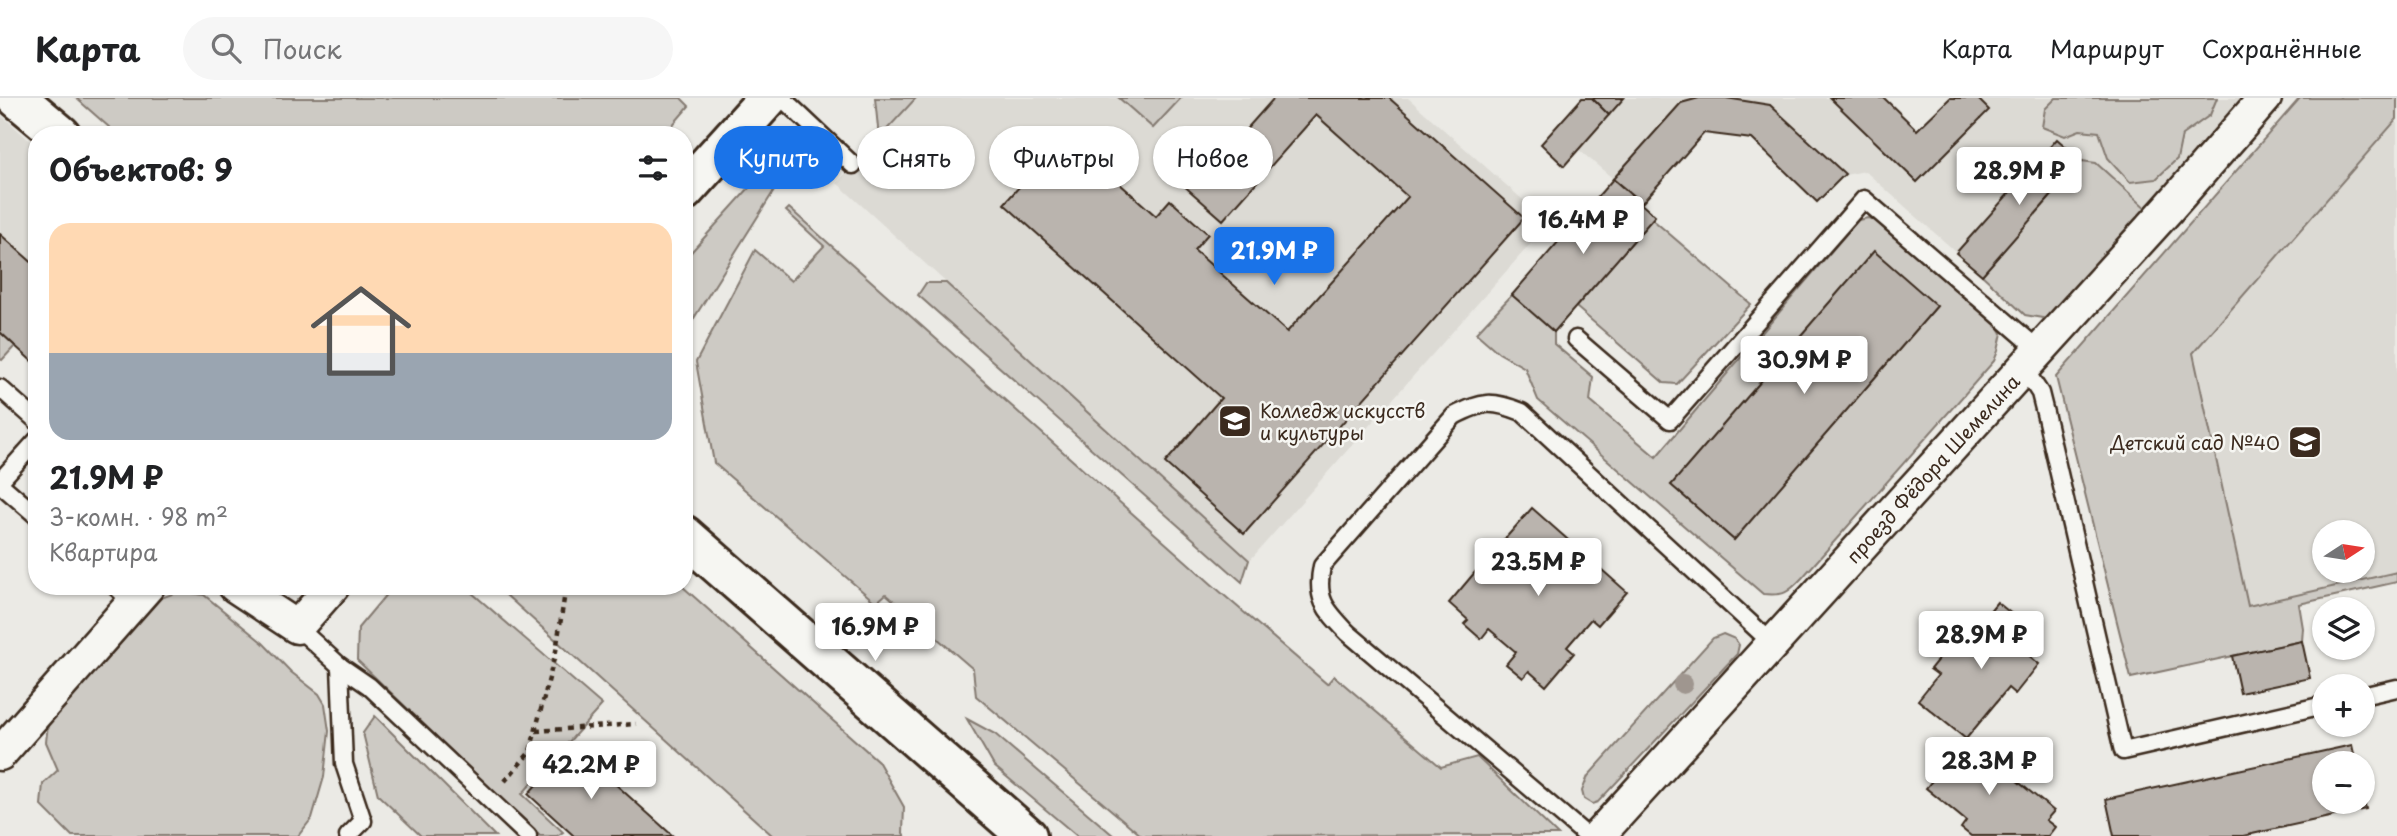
<!DOCTYPE html>
<html lang="ru">
<head>
<meta charset="utf-8">
<style>
  :root { --surface:#fff; --page:#f6f6f6; --text:#202124; --muted:#757577; --line:#e0e0e0; --accent:#1a73e8 }
  body { margin:0; font-family:"Playpen Sans",sans-serif; background:var(--page); color:var(--text); height:100vh; display:flex; flex-direction:column; font-size:26px; white-space:nowrap }
  * { box-sizing:border-box; margin:0 }
  p { font-size:23px; color:var(--muted) }
  .icon { flex:none; width:38px; height:38px; fill:none; stroke:currentColor; stroke-width:2; stroke-linecap:round; stroke-linejoin:round }
  .map { position:relative; flex:1; overflow:hidden }
  .details { position:absolute; left:28px; top:28px; width:665px; height:469px; display:flex; flex-direction:column; background:var(--surface); border-radius:28px; box-shadow:0 2px 5px #0004 }
  .details>* { flex:none }
  .top-card { position:absolute; left:714px; top:28px; width:665px; height:63px; display:flex; gap:14px }
  .needle { width:46px; rotate:78deg }
  .buttons { position:absolute; left:2312px; top:422px; display:grid; gap:14px }
  .buttons a { display:grid; place-items:center; width:63px; height:63px; border-radius:50%; background:var(--surface); box-shadow:0 2px 5px #0004; font-size:35px }
  .price { position:absolute; translate:-50% -60px; padding:0 16px; border-radius:7px; background:#fff; color:#222; font-size:23px; line-height:46px; filter:drop-shadow(0 2px 4px #0008) }
  .price::after { content:''; position:absolute; left:50%; top:42px; width:21px; height:16px; margin-left:-10px; background:inherit; clip-path:polygon(0 0,100% 0,50% 100%) }
  .price.active { background:var(--accent); color:#fff }
  ul { padding:0; list-style:none }
  li { display:grid; align-content:center; gap:14px; height:371px; padding:0 21px }
  li+li { border-top:2px solid var(--line) }
  li span { display:grid; place-items:center; height:217px; border-radius:21px; color:#555 }
  li>.icon { margin-inline-start:auto }
  span .icon { width:126px; height:126px; fill:#fffc; stroke-width:1 }
  li b { font-size:30px }
  h2 { display:flex; justify-content:space-between; align-items:center; height:84px; padding:0 21px; font-size:30px }
  .pill { padding:0 24px; border-radius:32px; background:var(--surface); box-shadow:0 2px 5px #0004; font-size:24px; line-height:63px }
  .pill.active { background:var(--accent); color:#fff }
  header { display:flex; align-items:center; gap:42px; box-sizing:border-box; height:98px; padding:0 35px; background:var(--surface); border-bottom:2px solid var(--line) }
  header strong { font-size:33px }
  nav { display:flex; gap:38px; margin-inline-start:auto; font-size:24px }
  .search { width:490px; height:63px; background:var(--page); display:flex; align-items:center; gap:18px; box-sizing:border-box; padding:0 24px; border-radius:38px; color:var(--muted); font-size:26px }
  .map>svg:first-child { display:block }
  .built { fill:#dcdad4; fill-rule:evenodd }
  .green { fill:#cdcac4; stroke:#847a71; stroke-width:2; fill-rule:evenodd }
  .building { fill:#bab4ae; stroke:#3b2a1e; stroke-width:2 }
  .lines { fill:none; stroke-linecap:round; stroke-linejoin:round }
  .lane-casing { stroke:#3b2a1e; stroke-width:21 }
  .street-casing { stroke:#3b2a1e; stroke-width:37 }
  .secondary-casing { stroke:#3b2a1e; stroke-width:44 }
  .path { stroke:#3b2a1e; stroke-width:4.5; stroke-dasharray:5 5; stroke-linecap:butt }
  .lane { stroke:#f6f6f2; stroke-width:16 }
  .street { stroke:#f6f6f2; stroke-width:32 }
  .secondary { stroke:#f6f6f2; stroke-width:38 }
  .tree { fill:#9f968f }
  .labels { text-anchor:middle; dominant-baseline:central; stroke-width:5; stroke-linejoin:round; paint-order:stroke }
  .poi-label { font-size:19px; fill:#3b2a1e; stroke:#f6f6f2; text-anchor:start }
  .street-label { font-size:19px; fill:#3b2a1e; stroke:#f6f6f2 }
</style>
</head>
<body>
<header>
<strong>Карта</strong>
<div class="search"><svg class="icon" aria-label="search" viewBox="0 0 24 24"><circle cx="10" cy="10" r="6"/><path d="M15 15l6 6"/></svg>Поиск</div>
<nav><a>Карта</a><a>Маршрут</a><a>Сохранённые</a></nav>
</header>
<div class="map">
<svg width="2397" height="738" viewBox="0 0 2397 738">
  <rect width="100%" height="100%" fill="#ebeae5"/>
  <filter id="ink" filterUnits="userSpaceOnUse"><feTurbulence type="fractalNoise" baseFrequency=".0143" numOctaves="2"/><feDisplacementMap in="SourceGraphic" scale="14" xChannelSelector="R" yChannelSelector="G"/><feConvolveMatrix kernelMatrix="1 2 1 2 8 2 1 2 1" color-interpolation-filters="sRGB"/></filter>
  <g filter="url(#ink)">
    <!-- built -->
    <g class="built">
      <polygon points="916,0 1119,0 1153,30 1181,0 1408,0 1549,125 1250,462 837,85"/>
      <polygon points="1582,0 1884,0 1917,32 1950,0 2244,0 2148,112 2096,65 2082,63 1982,177 1865,73 1845,77 1817,104 1752,41 1704,35 1642,105 1579,52 1564,68 1541,46"/>
      <polygon points="0,16 37,49 37,169 0,136"/>
      <path d="M2397 21V474L2248 508 2192 255ZM2324 434H2362V472H2324Z"/>
    </g>
    <!-- green -->
    <g class="green">
      <polygon points="76,0 681,0 689,8 664,37 118,37"/>
      <polygon points="875,0 916,0 879,40"/>
      <polygon points="1119,0 1181,0 1153,30"/>
      <polygon points="2056,0 2217,0 2210,17 2182,37 2177,61 2156,81 2130,84 2108,60 2099,34 2080,32 2065,38 2042,29 2045,11"/>
      <polygon points="2300,0 2397,0 2397,21 2193,255 2248,508 2397,474 2397,484 2299,506 2303,530 2302,543 2131,580 2056,279"/>
      <polygon points="777,59 787,72 684,236 684,162"/>
      <polygon points="2082,63 2096,65 2148,112 2048,221 2025,217 1982,177"/>
      <polygon points="789,110 1225,498 1327,586 1334,578 1441,669 1477,659 1558,737 1142,738 976,598 973,571 886,496 876,505 714,365 696,264 755,152 791,183 824,148 786,113"/>
      <path d="M1868 120 1882 125 1995 223 2002 235 1998 253 1994 263 1802 480C1788 495 1784 498 1763 496L1538 302 1525 270 1499 255 1476 235 1512 197 1554 234V246L1593 279 1590 303 1656 359 1858 122ZM1937 208 1734 442 1671 387Z"/>
      <polygon points="1652,121 1751,206 1677,286 1664,285 1576,209"/>
      <polygon points="926,185 946,185 1249,462 1242,484 918,197"/>
      <polygon points="0,234 15,248 2,262 0,261"/>
      <polygon points="393,488 464,488 602,607 522,696 563,734 557,738 540,738 357,562 358,530"/>
      <polygon points="496,488 682,488 878,663 904,709 903,735 905,738 773,738"/>
      <polygon points="180,493 204,497 263,545 291,574 319,596 325,606 329,633 324,679 312,720 298,738 72,738 41,707 43,686 58,672 46,644 48,626 161,500"/>
      <polygon points="1723,536 1735,541 1739,547 1737,556 1598,704 1592,706 1584,701 1582,693 1588,678 1713,540"/>
      <polygon points="375,618 495,738 421,738 378,697 363,635"/>
      <polygon points="967,621 995,636 1114,738 1077,738 994,668"/>
    </g>
    <!-- building -->
    <g class="building">
      <polygon points="1274,0 1389,0 1524,120 1244,436 1165,365 1221,300 1004,106 1065,37 1156,118 1170,102 1208,136 1194,152 1287,234 1408,99 1316,17 1223,122 1182,86 1218,45 1227,53"/>
      <polygon points="1582,0 1592,0 1609,17 1564,68 1541,46"/>
      <polygon points="1592,0 1624,0 1609,17"/>
      <polygon points="1699,0 1726,0 1770,7 1845,76 1817,104 1752,41 1704,35 1642,105 1613,81 1681,5"/>
      <polygon points="1830,0 1884,0 1917,32 1950,0 1977,0 1989,12 1917,84"/>
      <polygon points="2057,41 2082,63 1982,177 1956,155"/>
      <polygon points="1613,81 1655,118 1554,234 1512,197"/>
      <polygon points="0,136 37,169 37,268 0,234"/>
      <polygon points="1874,153 1937,208 1734,442 1671,387"/>
      <polygon points="1532,410 1627,494 1598,527 1591,521 1567,549 1574,555 1546,588 1529,573 1523,580 1506,566 1516,554 1489,531 1481,541 1464,526 1468,522 1449,505 1476,473 1483,479 1510,449 1503,443"/>
      <polygon points="1997,504 2040,539 2026,555 2039,566 2015,596 2008,590 1966,641 1918,602 1938,577 1930,571 1956,539 1964,545"/>
      <polygon points="2302,543 2310,580 2240,595 2232,558"/>
      <polygon points="1966,641 2054,713 2046,722 2055,729 2048,738 1971,738 1961,730 1966,723 1926,690"/>
      <polygon points="572,647 673,738 574,738 528,696"/>
      <polygon points="2352,647 2356,665 2324,665 2324,704 2362,704 2362,694 2366,711 2243,738 2114,738 2106,701"/>
    </g>
    <g class="lines">
      <!-- lane casing -->
      <g class="lane-casing">
        <g id="lane">
          <polyline points="782,0 853,67"/>
          <polyline points="1576,241 1670,322 1864,101 2039,252"/>
          <polyline points="2023,269 2040,295 2046,319 2123,653 2324,607"/>
          <polyline points="0,290 37,323"/>
          <polyline points="0,383 37,342"/>
          <polyline points="0,386 37,418"/>
          <polyline points="115,488 133,505"/>
          <polyline points="297,529 340,568 369,588 528,738"/>
          <polyline points="340,568 344,666 363,723 348,738"/>
          <polyline points="2362,598 2397,590"/>
          <path d="M1587 738 1348 535C1326 512 1315 502 1322 468L1454 318C1484 303 1491 302 1522 314L1773 546"/>
        </g>
      </g>
      <!-- street casing -->
      <g class="street-casing">
        <g id="street">
          <polyline points="235,488 297,529 333,488"/>
          <polyline points="0,656 148,488"/>
          <path id="s1" d="M1598 738 2167 112 2265 0"/>
        </g>
      </g>
      <!-- secondary casing -->
      <g class="secondary-casing">
        <g id="secondary">
          <polyline points="17,0 61,37"/>
          <polyline points="684,93 768,0"/>
          <polyline points="684,437 1027,738"/>
        </g>
      </g>
      <!-- path -->
      <g class="path">
        <polyline points="536,633 636,626"/>
        <polyline points="505,683 530,654 556,553 566,488"/>
      </g>
      <!-- lane -->
      <use href="#lane" class="lane"/>
      <!-- street -->
      <use href="#street" class="street"/>
      <!-- secondary -->
      <use href="#secondary" class="secondary"/>
    </g>
    <!-- trees -->
    <circle class="tree" cx="1683" cy="586" r="10"/>
  </g>
  <!-- icons -->
  <defs>
    <g id="university-square" transform="scale(1.75)"><rect x="-9" y="-9" width="18" height="18" rx="4" fill="#3b2a1e" stroke="#f6f6f2"/><path d="M0-5L7-2L0 1L-7-2ZM-4 1L0 2.5L4 1V4Q0 6-4 4Z" fill="#fff"/></g>
    <g id="school-square" transform="scale(1.75)"><rect x="-9" y="-9" width="18" height="18" rx="4" fill="#3b2a1e" stroke="#f6f6f2"/><path d="M0-5L7-2L0 1L-7-2ZM-4 1L0 2.5L4 1V4Q0 6-4 4Z" fill="#fff"/></g>
  </defs>
  <g fill-rule="evenodd">
    <use href="#university-square" x="1235" y="323"/>
    <use href="#school-square" x="2305" y="344"/>
  </g>
  <g class="labels">
    <!-- poi labels -->
    <g class="poi-label">
      <text x="1260" y="312">Колледж искусств<tspan x="1260" dy="22">и культуры</tspan></text>
      <text x="2280" y="344" text-anchor="end">Детский сад №40</text>
    </g>
    <!-- street labels -->
    <g class="street-label">
      <text stroke="none"><textPath href="#s1" startOffset="497">проезд Фёдора Шемелина</textPath></text>
    </g>
  </g>
</svg>
<div class="buttons">
<a><svg class="needle" viewBox="-14 -14 28 28"><path d="M0-13l5 13h-10z" fill="#e53935"/><path d="M0 13l5-13h-10z" fill="#757577"/></svg></a>
<a><svg class="icon" aria-label="layers" viewBox="0 0 24 24"><path d="M12 4l9 5-9 5-9-5zM3 14l9 5 9-5"/></svg></a>
<a>+</a>
<a>−</a>
</div>
<b class="price" style="left:2019px;top:109px">28.9M ₽</b>
<b class="price" style="left:1583px;top:158px">16.4M ₽</b>
<b class="price active" style="left:1274px;top:189px">21.9M ₽</b>
<b class="price" style="left:1804px;top:298px">30.9M ₽</b>
<b class="price" style="left:1538px;top:500px">23.5M ₽</b>
<b class="price" style="left:875px;top:565px">16.9M ₽</b>
<b class="price" style="left:1981px;top:573px">28.9M ₽</b>
<b class="price" style="left:1989px;top:699px">28.3M ₽</b>
<b class="price" style="left:591px;top:703px">42.2M ₽</b>
<div class="top-card">
<a class="pill active">Купить</a>
<a class="pill">Снять</a>
<a class="pill">Фильтры</a>
<a class="pill">Новое</a>
</div>
<section class="details">
<h2>Объектов: 9<svg class="icon" aria-label="filters" viewBox="0 0 24 24"><path d="M4 7h16M4 17h16"/><circle cx="9" cy="7" r="2"/><circle cx="15" cy="17" r="2"/></svg></h2>
<ul>
<li><span style="background:linear-gradient(#ffd9b3 60%,#9aa5b1 0)"><svg class="icon" aria-label="home" viewBox="0 0 24 24"><path d="M3 11l9-7 9 7M6 9v11h12V9"/></svg></span><div><b>21.9M ₽</b><p>3-комн. · 98 m²</p><p>Квартира</p></div></li>
</ul>
</section>
</div>
</body>
</html>
